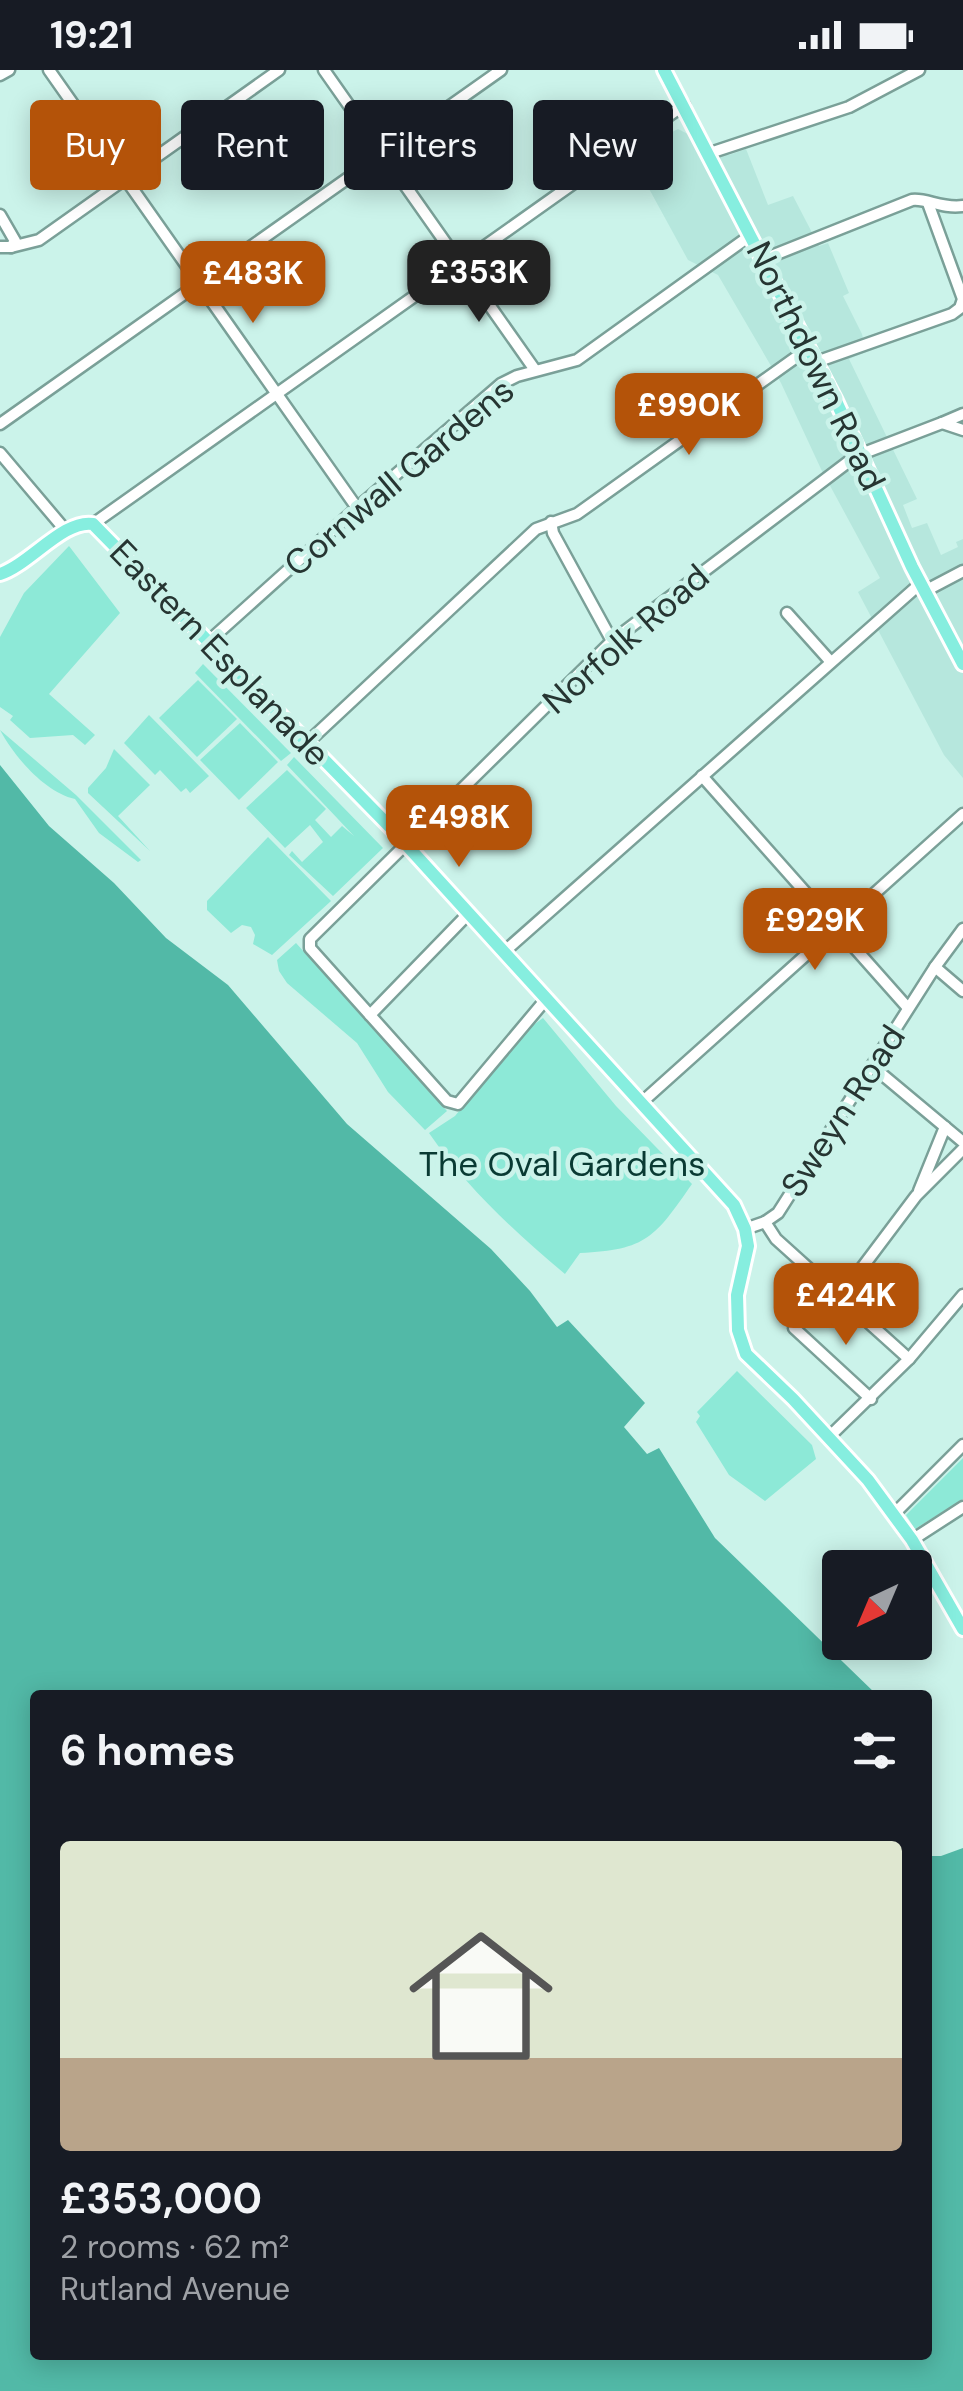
<!DOCTYPE html>
<html lang="en">
<head>
<meta charset="utf-8">
<style>
  :root { --surface:#171b24; --page:#242831; --text:#f1f3f6; --muted:#9ea1a6; --line:#363941; --accent:#b45309 }
  body { margin:0; font-family:"DM Sans",sans-serif; background:var(--page); color:var(--text); height:100vh; display:flex; flex-direction:column; font-size:38px; white-space:nowrap }
  * { box-sizing:border-box; margin:0 }
  p { font-size:32px; color:var(--muted) }
  .icon { flex:none; width:55px; height:55px; fill:none; stroke:currentColor; stroke-width:2; stroke-linecap:round; stroke-linejoin:round }
  .map { position:relative; flex:1; overflow:hidden }
  .side { position:absolute; left:30px; top:1620px; width:902px; height:670px; display:flex; flex-direction:column; background:var(--surface); border-radius:10px; box-shadow:0 5px 25px #0003 }
  .side>* { flex:none }
  .top-card { position:absolute; left:30px; top:30px; width:905px; height:90px; display:flex; gap:20px }
  .needle { width:65px; rotate:224deg }
  .buttons { position:absolute; left:822px; top:1480px; display:grid; gap:20px }
  .buttons a { display:grid; place-items:center; width:110px; height:110px; border-radius:10px; background:var(--surface); box-shadow:0 5px 25px #0003; font-size:50px }
  .price { position:absolute; translate:-50% -85px; padding:0 22px; border-radius:20px; background:var(--accent); color:#fff; font-size:32px; line-height:65px; filter:drop-shadow(0 2px 5px #0008) }
  .price::after { content:''; position:absolute; left:50%; top:60px; width:30px; height:22px; margin-left:-15px; background:inherit; clip-path:polygon(0 0,100% 0,50% 100%) }
  .price.active { background:#222; color:#fff }
  ul { padding:0; list-style:none }
  li { display:grid; align-content:center; gap:20px; height:530px; padding:0 30px }
  li+li { border-top:2px solid var(--line) }
  li span { display:grid; place-items:center; height:310px; border-radius:10px; color:#555 }
  li>.icon { margin-inline-start:auto }
  span .icon { width:180px; height:180px; fill:#fffc; stroke-width:1 }
  li b { font-size:42px }
  h2 { display:flex; justify-content:space-between; align-items:center; height:120px; padding:0 30px; font-size:42px }
  .pill { padding:0 35px; border-radius:10px; background:var(--surface); box-shadow:0 5px 25px #0003; font-size:35px; line-height:90px }
  .pill.active { background:var(--accent); color:#fff }
  .status { display:flex; justify-content:space-between; align-items:center; height:70px; padding:0 50px; background:var(--surface); direction:ltr }
  .status svg { height:28px; fill:currentColor }
  .map>svg:first-child { display:block }
  .built { fill:#b6e7dd }
  .green { fill:#8de9d7 }
  .water { fill:#52b9a7 }
  .lines { fill:none; stroke-linecap:round; stroke-linejoin:round }
  .minor-casing { stroke:#7aa098; stroke-width:15 }
  .major-casing { stroke:#fff; stroke-width:18 }
  .minor { stroke:#fff; stroke-width:10 }
  .major { stroke:#86eedf; stroke-width:12 }
  .labels { text-anchor:middle; dominant-baseline:central; stroke-width:9; stroke-linejoin:round; paint-order:stroke }
  .street-label { font-size:35px; fill:#263532; stroke:#cbf3ea }
  .park-label { font-size:35px; fill:#093a33; stroke:#cbf3ea }
</style>
</head>
<body>
<div class="status"><b>19:21</b><svg viewBox="0 0 49 12"><path d="M0 12V9h3v3zM5 12V6h3v6zM10 12V3h3v9zM15 12V0h3v12zM26 1h20v11H26zM47 4h2v5h-2z"/></svg></div>
<div class="map">
<svg width="963" height="2321" viewBox="0 0 963 2321">
  <rect width="100%" height="100%" fill="#cbf3ea"/>
  <!-- built -->
  <polygon class="built" points="678,59 729,85 746,79 768,135 793,126 819,176 828,173 849,223 843,226 862,264 866,282 849,289 917,429 903,435 912,458 927,453 941,485 958,477 956,472 963,469 963,708 944,685 858,522 880,508 821,399 781,313 718,205 688,190 630,84"/>
  <!-- green -->
  <g class="green">
    <polygon points="69,476 120,543 49,624 95,665 85,675 73,665 30,668 10,650 13,646 0,637 0,567 24,523"/>
    <polygon points="203,594 291,683 281,691 195,603"/>
    <polygon points="198,610 237,649 197,687 159,648"/>
    <polygon points="149,645 209,706 190,723 186,718 181,722 160,700 155,705 124,673"/>
    <polygon points="240,653 278,692 239,730 200,690"/>
    <path d="M0 660 76 725 141 790 138 792 99 763 75 729C44 722 14 686 0 660Z"/>
    <polygon points="114,679 150,715 118,746 150,781 88,723 88,718 106,698"/>
    <polygon points="294,687 383,778 333,826 289,785 292,781 302,792 323,772 310,755 285,778 246,738 287,700 326,739 315,750 331,767 342,756 354,766 287,695"/>
    <polygon points="268,767 331,831 272,885 253,874 255,865 251,857 242,855 231,863 207,840 207,831"/>
    <polygon points="296,873 447,1041 425,1060 388,1022 357,973 287,913 279,901 277,890"/>
    <path d="M543 948 616 1036 692 1114C655 1167 647 1180 580 1183L565 1204C515 1162 466 1117 429 1063L455 1046 525 961Z"/>
    <polygon points="737,1301 812,1375 816,1389 765,1431 729,1405 696,1352 700,1346 697,1342"/>
    <polygon points="963,1388 963,1429 915,1459 906,1445"/>
  </g>
  <!-- water -->
  <polygon class="water" points="0,695 49,756 114,813 166,868 228,915 347,1054 491,1179 530,1221 557,1257 568,1250 645,1333 624,1357 647,1384 659,1378 715,1468 877,1625 35,1625 35,2285 928,2285 928,1786 941,1786 963,1778 963,2321 0,2321"/>
  <g class="lines">
    <!-- minor casing -->
    <g class="minor-casing">
      <g id="minor">
        <polyline points="49,0 357,438"/>
        <polyline points="324,0 535,300"/>
        <polyline points="0,5 9,0"/>
        <polyline points="710,83 849,37 919,0"/>
        <polyline points="0,145 15,171 11,177 0,177"/>
        <polyline points="11,177 39,170 279,0"/>
        <path d="M764 189 912 130C927 128 941 139 963 136"/>
        <polyline points="816,292 952,244 960,238 963,229 928,133"/>
        <polyline points="963,344 942,353 963,360"/>
        <polyline points="0,354 501,0"/>
        <polyline points="0,383 66,461"/>
        <polyline points="551,452 553,463 612,571"/>
        <polyline points="93,454 684,35"/>
        <polyline points="925,521 963,501"/>
        <polyline points="787,543 830,591"/>
        <polyline points="209,571 357,438 501,314 517,306 577,290 751,165"/>
        <polyline points="308,672 536,459 577,444 809,278"/>
        <polyline points="702,706 908,938"/>
        <polyline points="505,881 921,513"/>
        <polyline points="935,897 963,921"/>
        <polyline points="547,928 458,1034 447,1031 310,878 310,869 612,571 856,386 942,353"/>
        <polyline points="370,945 469,843"/>
        <polyline points="872,996 963,1072"/>
        <polyline points="641,1033 963,744"/>
        <polyline points="919,1121 945,1057"/>
        <polyline points="765,1152 776,1169 909,1289"/>
        <polyline points="745,1159 765,1152 778,1143 935,897 963,859"/>
        <polyline points="840,1227 916,1126 963,1079"/>
        <polyline points="794,1258 871,1329"/>
        <polyline points="828,1368 909,1289 963,1225"/>
        <polyline points="894,1444 963,1375"/>
        <polyline points="912,1470 963,1437"/>
      </g>
    </g>
    <!-- major casing -->
    <g class="major-casing">
      <g id="major">
        <polyline points="664,0 836,331 912,497 963,594"/>
        <path d="M0 504C29 495 64 449 93 454L392 759 734 1135 745 1159 748 1176 737 1225 738 1260 746 1284 793 1329 868 1410 912 1470 963 1559"/>
      </g>
    </g>
    <!-- minor -->
    <use href="#minor" class="minor"/>
    <!-- major -->
    <use href="#major" class="major"/>
  </g>
  <g class="labels">
    <!-- street labels -->
    <g class="street-label">
      <text transform="translate(816 296) rotate(64)">Northdown Road</text>
      <text transform="translate(399 407) rotate(-40)">Cornwall Gardens</text>
      <text transform="translate(626 569) rotate(-41)">Norfolk Road</text>
      <text transform="translate(220 583) rotate(46)">Eastern Esplanade</text>
      <text transform="translate(843 1041) rotate(-57)">Sweyn Road</text>
    </g>
    <!-- park labels -->
    <g class="park-label">
      <text x="562" y="1094">The Oval Gardens</text>
    </g>
  </g>
</svg>
<div class="buttons">
<a><svg class="needle" viewBox="-14 -14 28 28"><path d="M0-13l5 13h-10z" fill="#e53935"/><path d="M0 13l5-13h-10z" fill="#9ea1a6"/></svg></a>
</div>
<b class="price active" style="left:479px;top:255px">£353K</b>
<b class="price" style="left:253px;top:256px">£483K</b>
<b class="price" style="left:689px;top:388px">£990K</b>
<b class="price" style="left:459px;top:800px">£498K</b>
<b class="price" style="left:815px;top:903px">£929K</b>
<b class="price" style="left:846px;top:1278px">£424K</b>
<div class="top-card">
<a class="pill active">Buy</a>
<a class="pill">Rent</a>
<a class="pill">Filters</a>
<a class="pill">New</a>
</div>
<section class="side">
<h2>6 homes<svg class="icon" aria-label="filters" viewBox="0 0 24 24"><path d="M4 7h16M4 17h16"/><circle cx="9" cy="7" r="2"/><circle cx="15" cy="17" r="2"/></svg></h2>
<ul>
<li><span style="background:linear-gradient(#dfe7d0 70%,#b9a48a 0)"><svg class="icon" aria-label="home" viewBox="0 0 24 24"><path d="M3 11l9-7 9 7M6 9v11h12V9"/></svg></span><div><b>£353,000</b><p>2 rooms · 62 m²</p><p>Rutland Avenue</p></div></li>
</ul>
</section>
</div>
</body>
</html>
